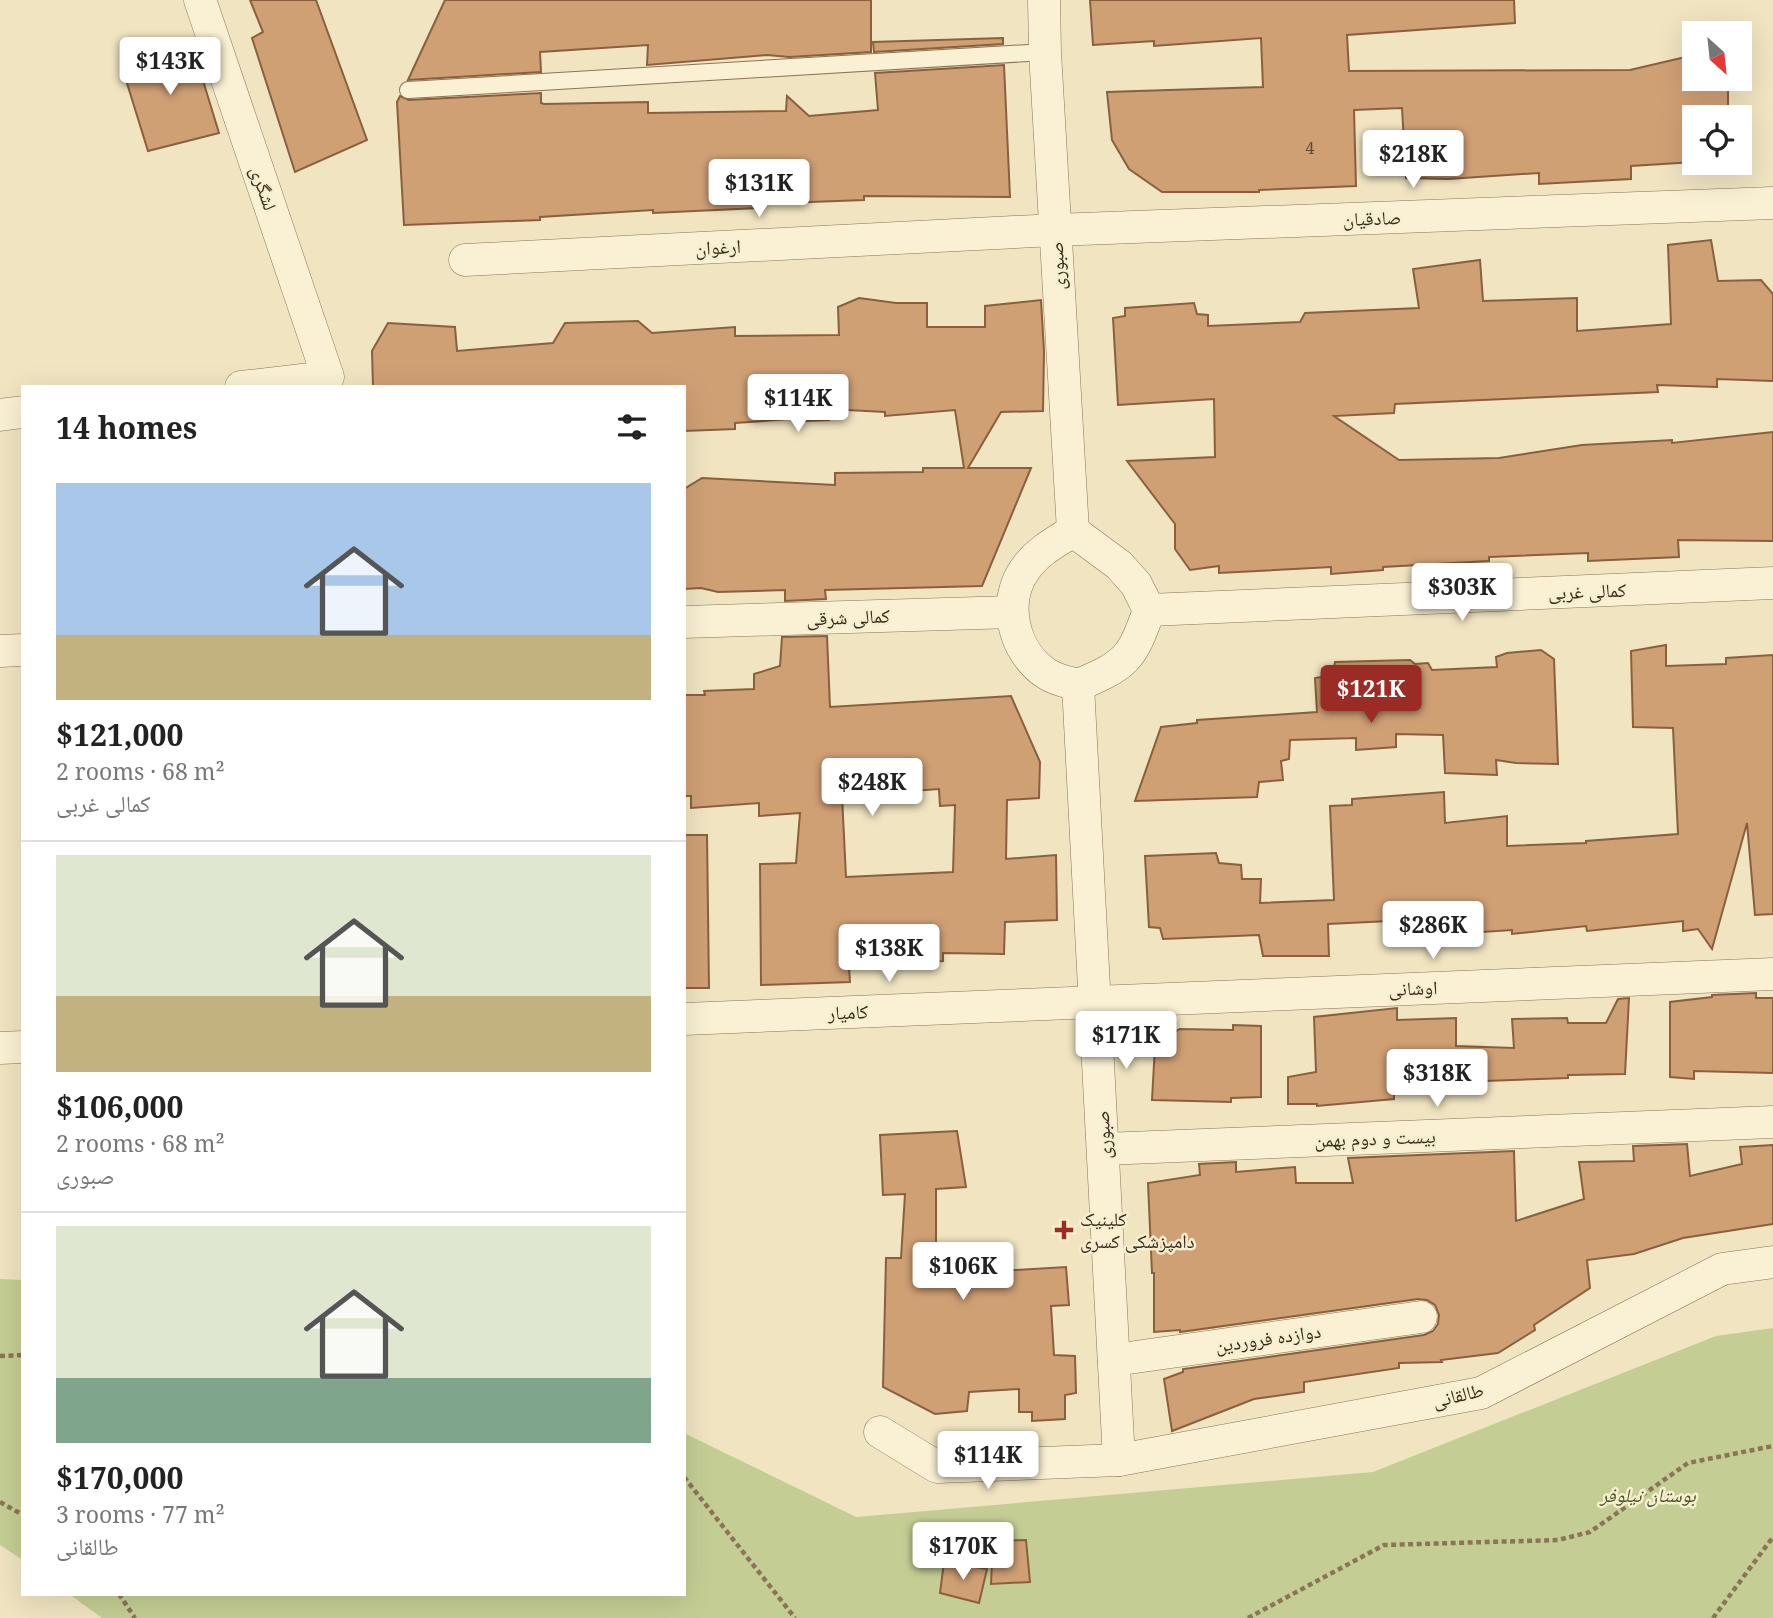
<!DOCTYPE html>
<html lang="en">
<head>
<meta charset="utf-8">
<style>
  :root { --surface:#fff; --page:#f6f6f6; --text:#222; --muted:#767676; --line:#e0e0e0; --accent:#9b2b25 }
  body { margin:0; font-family:"Noto Serif","Noto Naskh Arabic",serif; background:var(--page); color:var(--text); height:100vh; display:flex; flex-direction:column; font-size:26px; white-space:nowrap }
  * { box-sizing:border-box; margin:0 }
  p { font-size:23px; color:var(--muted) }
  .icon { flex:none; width:38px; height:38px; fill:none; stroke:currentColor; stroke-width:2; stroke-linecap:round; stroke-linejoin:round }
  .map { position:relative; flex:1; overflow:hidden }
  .side { position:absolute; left:21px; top:385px; width:665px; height:1211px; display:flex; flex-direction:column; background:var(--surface); border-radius:0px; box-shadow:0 7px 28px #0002 }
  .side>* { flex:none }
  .needle { width:46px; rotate:153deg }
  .buttons { position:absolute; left:1682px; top:21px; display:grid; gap:14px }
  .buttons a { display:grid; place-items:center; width:70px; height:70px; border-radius:0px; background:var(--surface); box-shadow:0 7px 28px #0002; font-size:35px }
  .price { position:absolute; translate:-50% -60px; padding:0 16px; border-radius:7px; background:#fff; color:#222; font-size:23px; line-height:46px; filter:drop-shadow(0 2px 4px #0008) }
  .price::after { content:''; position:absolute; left:50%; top:42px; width:21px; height:16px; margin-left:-10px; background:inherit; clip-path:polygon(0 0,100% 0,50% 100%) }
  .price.on { background:var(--accent); color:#fff }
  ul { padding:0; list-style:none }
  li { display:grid; align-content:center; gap:14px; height:371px; padding:0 35px }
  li+li { border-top:2px solid var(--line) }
  li span { display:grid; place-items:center; height:217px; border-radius:0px; color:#555 }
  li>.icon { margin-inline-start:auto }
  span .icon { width:126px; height:126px; fill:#fffc; stroke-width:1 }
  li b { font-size:30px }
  h2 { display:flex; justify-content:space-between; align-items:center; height:84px; padding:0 35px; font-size:30px }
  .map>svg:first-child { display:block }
  .green { fill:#c4ce94 }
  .building { fill:#d0a075; stroke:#8a603c; stroke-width:2; fill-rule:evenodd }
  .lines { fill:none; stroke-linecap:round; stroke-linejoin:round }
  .lane-casing { stroke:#8a7557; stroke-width:18 }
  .street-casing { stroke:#8a7557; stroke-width:33 }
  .path { stroke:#8a7557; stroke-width:4.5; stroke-dasharray:5 3.5; stroke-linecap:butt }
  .lane { stroke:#faf1d4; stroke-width:16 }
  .street { stroke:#faf1d4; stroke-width:32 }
  .poi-dot { fill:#9b2b25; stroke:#f7eed0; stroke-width:2.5 }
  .labels { text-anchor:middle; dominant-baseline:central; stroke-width:5; stroke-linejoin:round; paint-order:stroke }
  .number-label { font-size:16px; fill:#5f4932 }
  .street-label { font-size:19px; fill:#392c1c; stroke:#f7eed0 }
  .poi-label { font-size:19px; fill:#392c1c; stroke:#f7eed0; text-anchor:start }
  .park-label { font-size:19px; font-style:italic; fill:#465622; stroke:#f7eed0 }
</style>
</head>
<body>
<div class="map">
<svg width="1773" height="1618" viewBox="0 0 1773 1618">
  <rect width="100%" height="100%" fill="#f0e4c1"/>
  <!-- green -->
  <g class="green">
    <polygon points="0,1279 23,1280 23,1560 0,1545"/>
    <polygon points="1773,1328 1773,1618 102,1618 69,1594 684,1594 684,1433 856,1517 1373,1472 1716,1336"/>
  </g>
  <!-- building -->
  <g class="building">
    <polygon points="250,0 316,0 367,140 295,172 252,38 263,32"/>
    <polygon points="445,0 871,0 871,52 789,57 767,55 647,65 648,45 540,52 541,72 408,80"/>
    <polygon points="1090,0 1514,0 1515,23 1347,35 1349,71 1630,70 1694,55 1694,79 1728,79 1728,117 1694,117 1694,162 1631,166 1631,179 1539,184 1539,173 1448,179 1406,178 1402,108 1354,110 1356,186 1259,190 1259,192 1162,192 1129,169 1112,140 1107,92 1263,87 1261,38 1154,46 1154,41 1093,45"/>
    <polygon points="190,38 219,133 148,151 122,67"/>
    <polygon points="1003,38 1003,44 874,52 873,42"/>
    <polygon points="1004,65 1010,197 864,196 864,200 758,204 758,208 653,213 653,210 540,217 540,220 404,225 397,102 400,96 409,100 541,93 541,103 544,104 648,102 648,113 786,111 787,96 809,116 878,110 875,73"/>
    <polygon points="1711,240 1718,281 1761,280 1773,294 1773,381 1717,379 1717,387 1657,385 1658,392 1395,404 1394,413 1334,416 1399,460 1499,458 1582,445 1672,440 1672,443 1773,432 1773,541 1678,540 1679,557 1588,561 1588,553 1489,557 1489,561 1383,567 1383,570 1331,574 1331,567 1219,573 1219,566 1190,570 1175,549 1175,524 1127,461 1215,457 1214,399 1118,405 1113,318 1125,316 1125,308 1194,303 1197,314 1208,315 1208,326 1300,322 1305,313 1419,308 1413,269 1480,260 1483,301 1577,298 1577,331 1671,324 1668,245"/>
    <polygon points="859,298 896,303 927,303 927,327 985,327 985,306 1041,300 1044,351 1043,411 1001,412 968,468 1031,468 982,586 825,590 826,599 785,601 785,590 718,592 701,588 684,589 684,489 702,478 835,485 835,473 923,472 923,468 964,468 955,410 885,416 885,412 828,409 829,420 805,421 804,418 735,423 735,429 684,431 684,387 373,387 372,351 388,323 455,327 457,351 553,343 565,323 638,321 652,333 735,327 735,336 839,335 838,307"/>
    <path d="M827 636 830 707 1011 696 1040 762 1039 798 1007 800 1006 859 1056 855 1057 920 1005 922 1004 954 943 953V961L849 967 850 982 761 985 760 864 796 863 800 813 759 816V803L691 808V796H684V695H705L704 691 754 689V674L780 666 782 637ZM939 789 940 806 955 805 953 872 846 877 842 796Z"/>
    <polygon points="1666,645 1666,666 1726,664 1726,658 1773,655 1773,914 1755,915 1747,823 1712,949 1698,929 1683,931 1683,921 1587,931 1586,926 1512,934 1512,930 1452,934 1452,918 1328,924 1329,956 1263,956 1259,935 1163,939 1160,928 1149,927 1145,856 1216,853 1219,863 1241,865 1242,879 1261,879 1260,903 1334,900 1330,806 1352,805 1352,799 1444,792 1445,823 1507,816 1507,846 1586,843 1586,841 1678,834 1673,728 1633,727 1631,651"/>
    <polygon points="1541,650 1554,659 1558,764 1516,763 1496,760 1497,775 1445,773 1443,735 1396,734 1396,747 1356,750 1356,738 1290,740 1289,759 1281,761 1283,780 1259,782 1257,797 1135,801 1161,727 1197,723 1197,720 1317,712 1315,678 1322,677 1322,669 1334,668 1335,662 1410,660 1415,664 1428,663 1432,670 1497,667 1496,657 1507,653"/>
    <polygon points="684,835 707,835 709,988 684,988"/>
    <polygon points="1756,993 1756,998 1773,998 1773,1073 1694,1071 1694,1079 1670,1077 1670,1002 1712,997 1712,995"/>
    <polygon points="1629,998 1625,1074 1568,1075 1568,1078 1485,1081 1484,1093 1394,1092 1394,1099 1317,1106 1317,1104 1288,1104 1288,1077 1316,1072 1314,1017 1397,1008 1397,1020 1456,1018 1456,1046 1514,1048 1512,1019 1567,1018 1568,1023 1606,1023 1618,999"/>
    <polygon points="1233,1025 1261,1026 1261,1097 1231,1098 1231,1102 1152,1100 1155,1046 1169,1034 1180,1029 1233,1030"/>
    <polygon points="957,1131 966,1187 936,1189 936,1256 980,1255 980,1272 1066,1267 1069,1305 1051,1306 1054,1355 1075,1356 1076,1393 1065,1395 1065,1419 1032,1421 1032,1412 1019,1412 1019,1389 969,1392 967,1411 935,1414 883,1387 886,1258 901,1258 905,1194 883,1195 880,1135"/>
    <polygon points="1687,1144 1690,1176 1742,1164 1740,1147 1773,1145 1773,1224 1683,1238 1634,1254 1587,1260 1590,1288 1534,1325 1535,1330 1498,1353 1441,1360 1442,1362 1399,1363 1399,1368 1304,1382 1304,1392 1254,1399 1172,1431 1164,1379 1183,1372 1183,1369 1424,1335 1433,1331 1438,1324 1439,1315 1435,1305 1427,1300 1418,1299 1180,1332 1180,1330 1154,1332 1154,1273 1152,1273 1148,1183 1200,1175 1199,1164 1236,1162 1236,1172 1295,1167 1296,1183 1353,1183 1348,1158 1514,1151 1516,1221 1584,1199 1579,1162 1634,1161 1633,1146"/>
    <polygon points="1026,1540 1030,1582 991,1584 993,1541"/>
    <polygon points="944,1562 987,1569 979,1603 940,1593"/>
  </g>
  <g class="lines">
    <!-- lane casing -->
    <g class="lane-casing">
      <polyline id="lane" points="408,90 1045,52"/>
    </g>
    <!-- street casing -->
    <g class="street-casing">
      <g id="street">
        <polyline points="200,0 328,377 241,387"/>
        <polyline points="1044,0 1045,52 1073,531"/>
        <polyline points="465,260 1055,230 1773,203"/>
        <polyline points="0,415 23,412"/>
        <path d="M1073 531 1119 565 1136 584 1149 610C1132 659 1126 665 1078 685 1068 682 1056 680 1047 674 1013 652 1001 601 1026 568 1038 551 1056 542 1073 531Z"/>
        <polyline points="1149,610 1773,583"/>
        <polyline points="684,622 1012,612"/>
        <polyline points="0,651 23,650"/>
        <polyline points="1078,685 1119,1460"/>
        <polyline points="684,1019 1773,974"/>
        <polyline points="0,1048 23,1047"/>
        <polyline points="1104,1149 1773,1122"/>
        <polyline points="1114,1360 1421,1317"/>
        <polyline points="880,1432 937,1467 1119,1460 1481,1393 1722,1269 1773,1262"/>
      </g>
    </g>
    <!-- path -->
    <g class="path">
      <polyline points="0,1356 23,1355"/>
      <polyline points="684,1477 795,1618"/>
      <polyline points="0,1502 23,1515"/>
      <polyline points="119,1594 135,1618"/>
      <polyline points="1248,1618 1384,1545 1558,1540 1590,1532 1688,1463 1773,1446"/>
      <polyline points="1713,1618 1773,1537"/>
    </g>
    <!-- lane -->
    <use href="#lane" class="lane"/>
    <!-- street -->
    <use href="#street" class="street"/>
  </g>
  <!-- markers -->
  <path class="poi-dot" d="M1060.5 1219.5h7v7h7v7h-7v7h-7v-7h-7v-7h7z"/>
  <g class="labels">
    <!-- number labels -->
    <g class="number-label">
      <text x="1310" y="148">4</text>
    </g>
    <!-- street labels -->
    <g class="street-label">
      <text transform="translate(264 188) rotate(71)">لشگری</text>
      <text transform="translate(1372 218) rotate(-2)">صادقیان</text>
      <text transform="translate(718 247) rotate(-3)">ارغوان</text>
      <text transform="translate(1057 266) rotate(-93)">صبوری</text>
      <text transform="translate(1587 591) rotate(-2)">کمالی غربی</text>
      <text transform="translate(848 617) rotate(-2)">کمالی شرقی</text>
      <text transform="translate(1413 988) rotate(-2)">اوشانی</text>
      <text transform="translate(848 1012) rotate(-2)">کامیار</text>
      <text transform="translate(1103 1135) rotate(-93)">صبوری</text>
      <text transform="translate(1375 1138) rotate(-2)">بیست و دوم بهمن</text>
      <text transform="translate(1268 1338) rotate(-8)">دوازده فروردین</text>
      <text transform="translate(1458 1395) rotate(-13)">طالقانی</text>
    </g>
    <!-- poi labels -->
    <g class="poi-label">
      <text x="1080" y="1219">کلینیک<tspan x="1080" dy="22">دامپزشکی کسری</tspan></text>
    </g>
    <!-- park labels -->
    <g class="park-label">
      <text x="1648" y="1495">بوستان نیلوفر</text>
    </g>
  </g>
</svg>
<div class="buttons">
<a><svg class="needle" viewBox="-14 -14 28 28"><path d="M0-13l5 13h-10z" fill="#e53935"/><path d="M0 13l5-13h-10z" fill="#767676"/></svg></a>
<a><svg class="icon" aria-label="locate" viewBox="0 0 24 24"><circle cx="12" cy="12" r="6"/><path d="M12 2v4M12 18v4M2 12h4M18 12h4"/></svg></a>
</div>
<b class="price" style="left:170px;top:97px">$143K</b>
<b class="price" style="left:1413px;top:190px">$218K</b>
<b class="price" style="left:759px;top:219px">$131K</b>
<b class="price" style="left:798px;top:434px">$114K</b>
<b class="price" style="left:1462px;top:623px">$303K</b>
<b class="price on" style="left:1371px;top:725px">$121K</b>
<b class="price" style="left:872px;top:818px">$248K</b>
<b class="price" style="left:1433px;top:961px">$286K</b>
<b class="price" style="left:889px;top:984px">$138K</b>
<b class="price" style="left:1126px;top:1071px">$171K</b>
<b class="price" style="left:1437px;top:1109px">$318K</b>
<b class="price" style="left:963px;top:1302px">$106K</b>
<b class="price" style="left:988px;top:1491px">$114K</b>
<b class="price" style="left:963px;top:1582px">$170K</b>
<section class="side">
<h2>14 homes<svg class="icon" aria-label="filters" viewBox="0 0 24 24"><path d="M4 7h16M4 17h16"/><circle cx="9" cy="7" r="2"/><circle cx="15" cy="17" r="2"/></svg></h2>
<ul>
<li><span style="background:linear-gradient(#a9c7e8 70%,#c2b280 0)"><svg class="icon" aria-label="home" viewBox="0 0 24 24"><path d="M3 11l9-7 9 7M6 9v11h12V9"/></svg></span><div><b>$121,000</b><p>2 rooms · 68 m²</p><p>کمالی غربی</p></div></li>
<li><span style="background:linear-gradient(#dfe7d0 65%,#c2b280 0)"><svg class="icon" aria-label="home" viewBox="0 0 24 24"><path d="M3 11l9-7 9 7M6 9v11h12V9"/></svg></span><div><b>$106,000</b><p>2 rooms · 68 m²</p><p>صبوری</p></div></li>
<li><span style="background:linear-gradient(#dfe7d0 70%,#7fa58c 0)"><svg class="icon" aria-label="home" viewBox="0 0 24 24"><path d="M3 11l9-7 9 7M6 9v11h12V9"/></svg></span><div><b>$170,000</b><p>3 rooms · 77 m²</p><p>طالقانی</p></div></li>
</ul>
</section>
</div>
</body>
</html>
